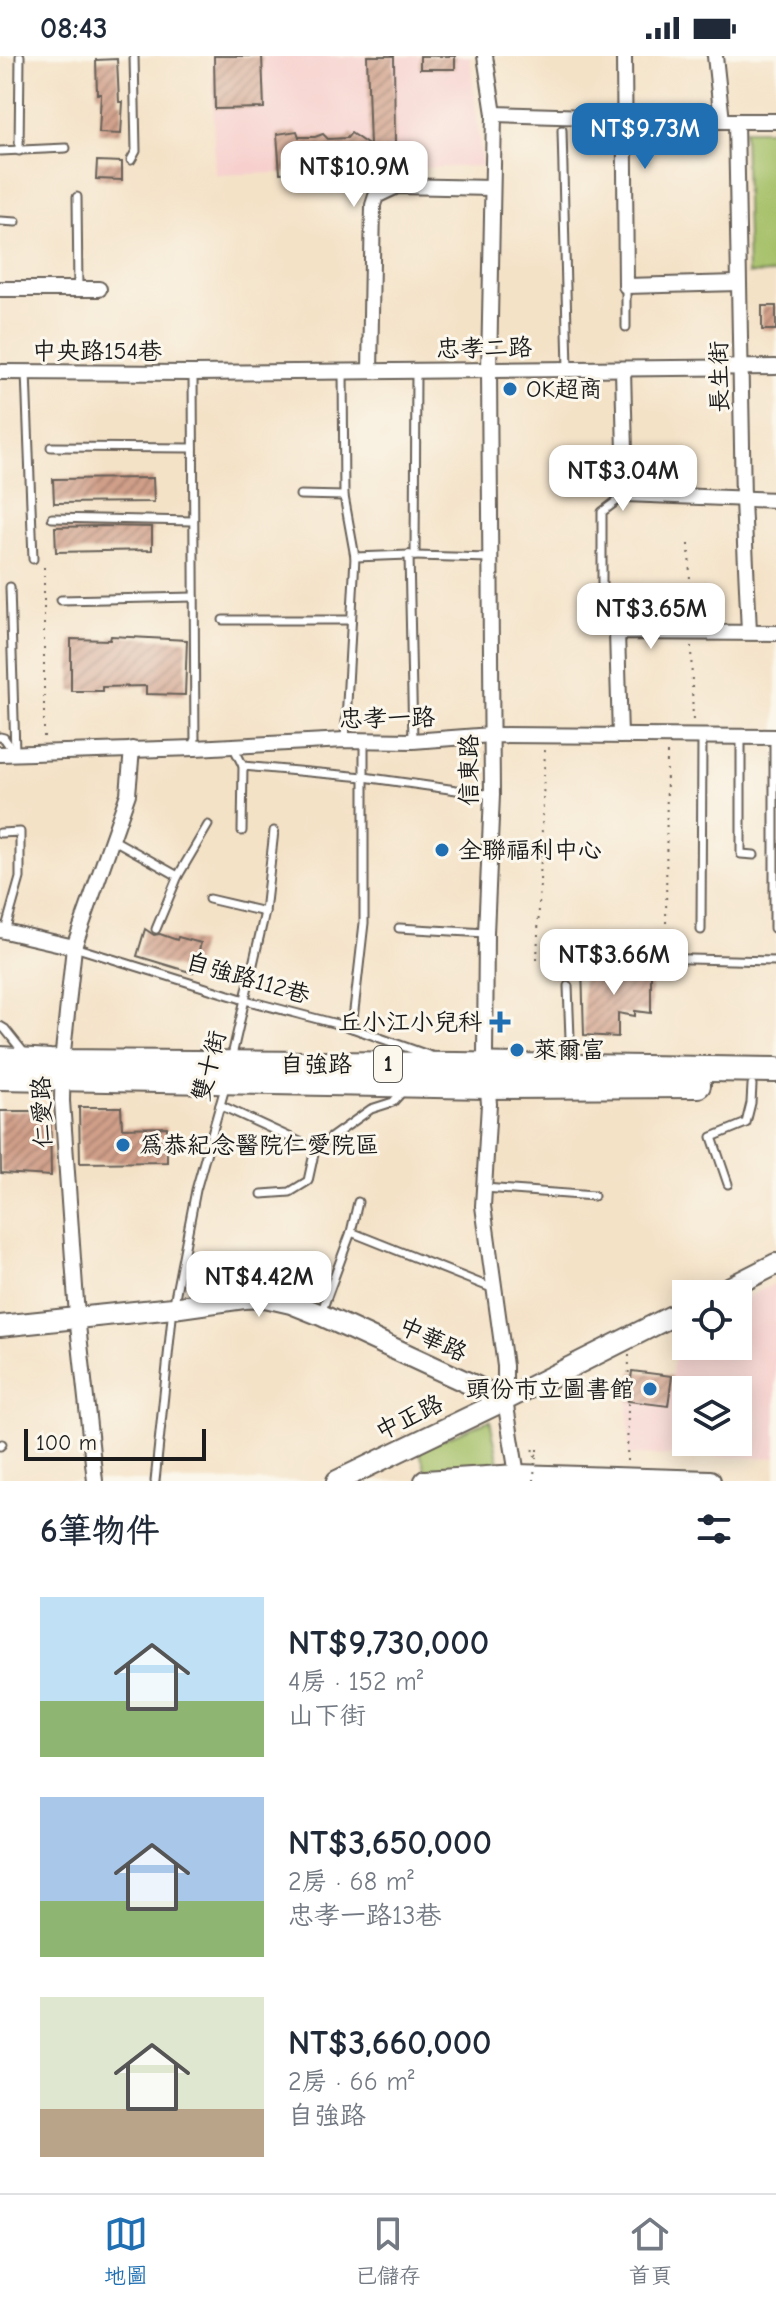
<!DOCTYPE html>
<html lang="zh-TW">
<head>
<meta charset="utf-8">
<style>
  :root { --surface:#fff; --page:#f6f6f7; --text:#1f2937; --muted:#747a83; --line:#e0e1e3; --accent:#1f6fb2 }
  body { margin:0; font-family:"Comic Neue","LXGW WenKai TC",sans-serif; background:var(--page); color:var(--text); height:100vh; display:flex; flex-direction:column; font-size:30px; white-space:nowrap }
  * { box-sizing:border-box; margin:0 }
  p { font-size:26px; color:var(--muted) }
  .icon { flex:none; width:44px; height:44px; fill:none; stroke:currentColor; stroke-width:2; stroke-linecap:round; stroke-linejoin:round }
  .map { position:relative; height:1425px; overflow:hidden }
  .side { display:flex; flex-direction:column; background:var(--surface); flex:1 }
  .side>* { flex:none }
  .fabs { position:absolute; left:672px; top:1224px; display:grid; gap:16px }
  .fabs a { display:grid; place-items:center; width:80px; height:80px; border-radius:0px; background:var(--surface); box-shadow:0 4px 20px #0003; font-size:40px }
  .scale { position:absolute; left:24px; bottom:20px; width:182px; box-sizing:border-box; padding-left:8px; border:4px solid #1c1c1c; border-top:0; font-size:22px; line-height:28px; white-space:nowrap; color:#1c1c1c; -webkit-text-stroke:6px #fbf7ec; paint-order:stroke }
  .price { position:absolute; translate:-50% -68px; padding:0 18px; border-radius:16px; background:#fff; color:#222; font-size:26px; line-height:52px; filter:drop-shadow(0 2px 4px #0008) }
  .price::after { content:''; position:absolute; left:50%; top:48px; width:24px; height:18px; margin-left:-12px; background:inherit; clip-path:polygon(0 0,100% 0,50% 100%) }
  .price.on { background:var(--accent); color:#fff }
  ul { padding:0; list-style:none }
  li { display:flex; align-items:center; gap:24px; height:200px; padding:0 40px }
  li span { display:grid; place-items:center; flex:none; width:224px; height:160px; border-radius:0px; color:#555 }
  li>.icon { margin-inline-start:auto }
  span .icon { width:96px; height:96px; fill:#fffc; stroke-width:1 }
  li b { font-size:34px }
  h2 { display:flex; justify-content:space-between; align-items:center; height:96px; padding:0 40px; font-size:34px }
  .status { display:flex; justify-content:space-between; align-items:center; height:56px; padding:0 40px; background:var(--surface); direction:ltr }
  .status svg { height:22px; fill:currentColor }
  .tabs { display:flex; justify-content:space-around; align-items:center; height:112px; border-top:2px solid var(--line); background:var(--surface); font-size:22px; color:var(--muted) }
  .tabs a { display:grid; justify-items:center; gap:4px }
  .tabs .on { color:var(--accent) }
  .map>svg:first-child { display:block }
  .built { fill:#f7d0ce; fill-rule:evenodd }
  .green { fill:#a5c067; stroke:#606e42; stroke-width:2 }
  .building { fill:url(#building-hatch) }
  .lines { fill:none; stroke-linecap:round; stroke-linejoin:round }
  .lane-casing { stroke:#686158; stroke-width:11 }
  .street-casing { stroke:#686158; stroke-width:18 }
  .secondary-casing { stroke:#686158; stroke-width:24 }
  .primary-casing { stroke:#686158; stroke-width:28 }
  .path { stroke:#686158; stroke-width:2; stroke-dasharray:2 6; stroke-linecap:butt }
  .lane { stroke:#fff; stroke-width:7 }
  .street { stroke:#fff; stroke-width:14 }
  .secondary { stroke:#fff; stroke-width:20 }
  .primary { stroke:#fff; stroke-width:24 }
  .path-bridge { stroke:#686158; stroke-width:2; stroke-dasharray:2 6; stroke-linecap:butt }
  .poi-dot { fill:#1f6fb2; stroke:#fbf7ec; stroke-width:3 }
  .labels { text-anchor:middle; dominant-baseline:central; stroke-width:6; stroke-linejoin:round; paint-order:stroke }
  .shield { fill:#fbf7ec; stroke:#5f5e5a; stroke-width:2 }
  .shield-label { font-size:22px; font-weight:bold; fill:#1c1c1c }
  .street-label { font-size:24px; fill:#1c1c1c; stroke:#fbf7ec }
  .poi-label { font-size:24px; fill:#1c1c1c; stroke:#fbf7ec; text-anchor:start }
</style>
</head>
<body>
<div class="status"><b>08:43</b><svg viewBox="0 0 49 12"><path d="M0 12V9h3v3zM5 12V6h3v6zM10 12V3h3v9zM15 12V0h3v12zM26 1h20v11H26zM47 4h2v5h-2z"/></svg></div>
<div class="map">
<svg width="776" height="1425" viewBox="0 0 776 1425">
  <defs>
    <pattern id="building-hatch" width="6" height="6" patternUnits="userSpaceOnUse" patternTransform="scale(2)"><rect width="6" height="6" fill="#d09f89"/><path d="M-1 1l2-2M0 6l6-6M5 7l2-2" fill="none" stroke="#a8816f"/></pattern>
  </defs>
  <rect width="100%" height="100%" fill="#fbf7ec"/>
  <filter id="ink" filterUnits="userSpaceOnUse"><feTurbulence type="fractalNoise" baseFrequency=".0125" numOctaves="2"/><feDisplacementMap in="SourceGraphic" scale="16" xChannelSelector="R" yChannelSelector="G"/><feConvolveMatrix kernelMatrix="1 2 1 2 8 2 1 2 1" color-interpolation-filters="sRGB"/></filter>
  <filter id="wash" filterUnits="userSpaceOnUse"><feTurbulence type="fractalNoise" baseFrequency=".006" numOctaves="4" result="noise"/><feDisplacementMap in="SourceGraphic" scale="32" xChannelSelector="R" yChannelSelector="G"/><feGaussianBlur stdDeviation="1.8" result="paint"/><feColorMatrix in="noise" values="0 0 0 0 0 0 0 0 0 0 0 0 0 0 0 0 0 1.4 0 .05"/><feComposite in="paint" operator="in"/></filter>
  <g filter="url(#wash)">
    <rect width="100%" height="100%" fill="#f4e2c7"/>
    <!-- built -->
    <g class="built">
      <polygon points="212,0 470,0 482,110 215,119"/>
      <path d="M776 1227V1402L629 1399 628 1345 667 1350 678 1276 686 1272V1290H738V1246ZM686 1334H738V1386H686Z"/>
    </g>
    <!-- green -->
    <g class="green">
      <polygon points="744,74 776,74 776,217 748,218"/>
      <polygon points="490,1364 499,1407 426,1416 419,1393"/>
    </g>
    <g id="blocks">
      <!-- building -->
      <g class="building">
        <polygon points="214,0 262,0 264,52 215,53"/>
        <polygon points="367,0 394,0 395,90 388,91 388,101 370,99 372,107 298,108 296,116 280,117 277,78 297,75 299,81 315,81 323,78 328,83 347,82 351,77 370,90"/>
        <rect x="420" y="0" width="35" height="13"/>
        <polygon points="117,3 119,46 123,46 121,78 99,77 101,38 97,38 96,4"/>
        <polygon points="97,105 122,106 122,124 96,123"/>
        <rect x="762" y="250" width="14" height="24"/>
        <polygon points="153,422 154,446 54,447 53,423"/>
        <polygon points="102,470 152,471 152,494 56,496 55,471"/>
        <polygon points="111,580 187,584 185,639 146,638 146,630 102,631 102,635 71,635 71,583 110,584"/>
        <polygon points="145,873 154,879 160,878 177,884 178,881 201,887 193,917 137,900"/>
        <polygon points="651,910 651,957 635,955 635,960 618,957 618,981 584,979 582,911"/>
        <polygon points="79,1051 121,1051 122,1072 167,1071 167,1106 80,1107"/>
        <polygon points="0,1055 50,1055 51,1120 1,1117"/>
        <polygon points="632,1315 672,1320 668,1350 628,1345"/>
      </g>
    </g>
  </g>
  <g filter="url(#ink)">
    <use href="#blocks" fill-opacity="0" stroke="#686158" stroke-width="2"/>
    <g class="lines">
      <!-- lane casing -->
      <g class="lane-casing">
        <g id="lane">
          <polyline points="562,74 568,313"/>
          <polyline points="0,95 66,92"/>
          <polyline points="19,95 20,0"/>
          <polyline points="131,104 136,95 134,0"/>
          <polyline points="77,141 78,233"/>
          <polyline points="0,165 16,166"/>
          <polyline points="626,230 626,271"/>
          <polyline points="343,315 344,440 355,501 345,684"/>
          <polyline points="26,316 33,503"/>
          <polyline points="193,317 195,692"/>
          <polyline points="51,391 193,392"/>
          <polyline points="300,439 344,440"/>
          <polyline points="52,462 193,465"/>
          <polyline points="409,499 415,500 416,315"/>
          <polyline points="409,499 413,685"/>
          <polyline points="415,500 490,502"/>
          <polyline points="355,501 409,499"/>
          <polyline points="10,531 15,696"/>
          <polyline points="61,544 194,541"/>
          <polyline points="223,564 351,564"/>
          <polyline points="617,576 602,572 602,456 626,438"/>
          <polyline points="0,681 4,682 13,695"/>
          <polyline points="741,681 741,798 754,799"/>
          <polyline points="774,682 774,872"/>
          <polyline points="233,690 243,710 364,721 492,739"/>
          <polyline points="242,775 243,710"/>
          <polyline points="0,777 20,776 20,822 5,875"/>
          <polyline points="112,783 178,820"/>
          <polyline points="209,843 265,856"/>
          <polyline points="399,872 486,877"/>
          <polyline points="156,873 178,820 208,769"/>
          <polyline points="701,874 702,681"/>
          <polyline points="74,891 245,944 352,972 431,1000"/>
          <polyline points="649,902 776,905"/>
          <polyline points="568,930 571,1008"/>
          <polyline points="0,970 5,973 25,998"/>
          <polyline points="352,972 364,867 364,685"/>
          <polyline points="231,1004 265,856 274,775"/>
          <polyline points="220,1049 315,1093 371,1053 393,1046 402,1036"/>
          <polyline points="728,1128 712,1081 746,1067 751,1047 752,1029"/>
          <polyline points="484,1132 594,1140"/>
          <polyline points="262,1138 290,1136 308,1125 315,1093"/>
          <polyline points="351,1176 494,1233"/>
          <polyline points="321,1257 351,1176 358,1146"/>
          <polyline points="0,1390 2,1388"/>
          <polyline points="155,1425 173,1252 196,1134 226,1028"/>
        </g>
      </g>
      <!-- street casing -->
      <g class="street-casing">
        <g id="street">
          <polyline points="485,0 494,58 489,314 492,739 486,877 485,999 489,1048 483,1150 505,1310 505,1344 518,1425"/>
          <polyline points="624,0 626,230 738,227"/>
          <polyline points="715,0 722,65"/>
          <polyline points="494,58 722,65 776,65"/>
          <polyline points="736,65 743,444 749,576"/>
          <polyline points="0,233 99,233"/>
          <polyline points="623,313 626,438 776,444"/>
          <polyline points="370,315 373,149 376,140 397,130 492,132"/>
          <polyline points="0,316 193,317 776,311"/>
          <polyline points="620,680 617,576 776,577"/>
          <polyline points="0,698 195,692 345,684 413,685 491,679 776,681"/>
          <polyline points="0,874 74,891"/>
          <polyline points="95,1425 77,1260 62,1045 63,996 74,891 128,738 132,693"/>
        </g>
      </g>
      <!-- secondary casing -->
      <g class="secondary-casing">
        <g id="secondary">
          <polyline points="717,1238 776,1208"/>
          <polyline points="0,1270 173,1252 244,1242 265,1241 291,1247 321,1259 505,1344"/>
          <polyline points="337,1425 505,1344 686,1253"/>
          <polyline points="425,1425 517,1419 710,1425"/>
        </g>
      </g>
      <!-- primary casing -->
      <g class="primary-casing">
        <g id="primary">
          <polyline points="0,1003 50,1006 457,1009 776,1014"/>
          <polyline points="0,1021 488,1030 698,1029"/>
        </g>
      </g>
      <!-- path -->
      <g class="path">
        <polyline points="689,488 691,563"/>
        <polyline points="44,511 44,682"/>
        <polyline points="691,590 693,667"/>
        <polyline points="666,875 667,692"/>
        <polyline points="537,904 545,693"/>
        <polyline points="537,1403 537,1392 533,1392 532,1397 537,1399"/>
        <polyline points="627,1405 629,1299"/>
      </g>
      <!-- lane -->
      <use href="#lane" class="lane"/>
      <!-- street -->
      <use href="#street" class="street"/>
      <!-- secondary -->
      <use href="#secondary" class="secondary"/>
      <!-- primary -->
      <use href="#primary" class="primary"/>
      <!-- path-bridge -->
      <polyline class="path-bridge" points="534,1425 535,1397"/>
    </g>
  </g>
  <!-- markers -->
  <g class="poi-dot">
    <circle cx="510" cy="333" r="8"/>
    <circle cx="442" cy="794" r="8"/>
    <path d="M496 954h8v8h8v8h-8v8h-8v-8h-8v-8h8z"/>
    <circle cx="517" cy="994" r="8"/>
    <circle cx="123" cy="1089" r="8"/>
    <circle cx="650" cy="1333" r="8"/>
  </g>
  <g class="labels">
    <!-- shield labels -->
    <rect class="shield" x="374" y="990" width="28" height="36" rx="6"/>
    <g class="shield-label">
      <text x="388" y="1008">1</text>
    </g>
    <!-- street labels -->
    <g class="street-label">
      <text transform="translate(484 292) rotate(-1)">忠孝二路</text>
      <text x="97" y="295">中央路154巷</text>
      <text transform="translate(719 321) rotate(-91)">長生街</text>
      <text transform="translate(387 662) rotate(-1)">忠孝一路</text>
      <text transform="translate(469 714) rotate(-90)">信東路</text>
      <text transform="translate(248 922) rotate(16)">自強路112巷</text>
      <text x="316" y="1008">自強路</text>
      <text transform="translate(209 1010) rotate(-76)">雙十街</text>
      <text transform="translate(42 1056) rotate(-92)">仁愛路</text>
      <text transform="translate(433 1283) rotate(25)">中華路</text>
      <text transform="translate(409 1361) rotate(-26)">中正路</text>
    </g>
    <!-- poi labels -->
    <g class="poi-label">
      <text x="526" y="333">OK超商</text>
      <text x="458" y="794">全聯福利中心</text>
      <text x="482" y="966" text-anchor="end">丘小江小兒科</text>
      <text x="533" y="994">萊爾富</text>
      <text x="139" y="1089">為恭紀念醫院仁愛院區</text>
      <text x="634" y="1333" text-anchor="end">頭份市立圖書館</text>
    </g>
  </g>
</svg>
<div class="fabs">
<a><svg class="icon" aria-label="locate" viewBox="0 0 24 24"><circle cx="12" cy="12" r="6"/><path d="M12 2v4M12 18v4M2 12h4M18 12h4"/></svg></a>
<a><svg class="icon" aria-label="layers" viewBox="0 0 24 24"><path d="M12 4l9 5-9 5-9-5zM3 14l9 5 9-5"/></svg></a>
</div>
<div class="scale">100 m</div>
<b class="price on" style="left:645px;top:115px">NT$9.73M</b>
<b class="price" style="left:354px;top:153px">NT$10.9M</b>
<b class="price" style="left:623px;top:457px">NT$3.04M</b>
<b class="price" style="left:651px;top:595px">NT$3.65M</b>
<b class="price" style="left:614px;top:941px">NT$3.66M</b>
<b class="price" style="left:259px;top:1263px">NT$4.42M</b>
</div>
<section class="side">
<h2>6筆物件<svg class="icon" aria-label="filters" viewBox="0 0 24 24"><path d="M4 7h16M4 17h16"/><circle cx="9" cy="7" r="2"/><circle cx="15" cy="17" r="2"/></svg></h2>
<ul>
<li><span style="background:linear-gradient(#bfe0f5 65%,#8fb573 0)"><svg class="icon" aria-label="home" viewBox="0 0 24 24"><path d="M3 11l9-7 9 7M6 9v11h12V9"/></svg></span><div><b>NT$9,730,000</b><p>4房 · 152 m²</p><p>山下街</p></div></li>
<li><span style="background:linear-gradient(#a9c7e8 65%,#8fb573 0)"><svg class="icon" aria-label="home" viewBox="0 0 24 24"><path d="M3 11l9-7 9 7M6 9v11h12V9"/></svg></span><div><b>NT$3,650,000</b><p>2房 · 68 m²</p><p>忠孝一路13巷</p></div></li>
<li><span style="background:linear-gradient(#dfe7d0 70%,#b9a48a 0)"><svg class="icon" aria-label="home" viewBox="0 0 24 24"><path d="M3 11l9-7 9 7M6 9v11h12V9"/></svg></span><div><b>NT$3,660,000</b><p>2房 · 66 m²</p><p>自強路</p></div></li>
</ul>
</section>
<nav class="tabs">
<a class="on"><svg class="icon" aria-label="map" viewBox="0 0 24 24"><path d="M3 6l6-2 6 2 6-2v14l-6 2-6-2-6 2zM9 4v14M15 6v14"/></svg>地圖</a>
<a><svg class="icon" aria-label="saved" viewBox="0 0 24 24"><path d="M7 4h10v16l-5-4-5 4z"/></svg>已儲存</a>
<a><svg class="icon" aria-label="home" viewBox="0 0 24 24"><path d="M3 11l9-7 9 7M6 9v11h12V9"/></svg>首頁</a>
</nav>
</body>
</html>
